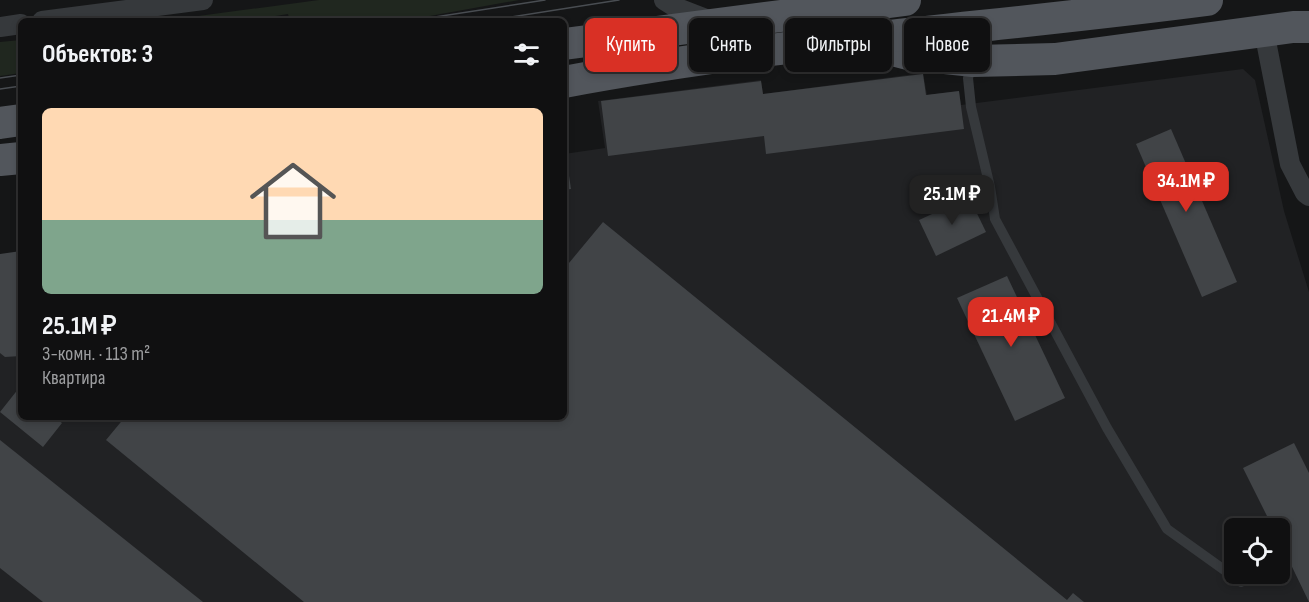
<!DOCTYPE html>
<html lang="ru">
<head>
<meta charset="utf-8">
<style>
  :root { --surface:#101011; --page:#1e1e1f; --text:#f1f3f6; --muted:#9c9d9f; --line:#303031; --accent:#d93025 }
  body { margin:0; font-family:"Sofia Sans Condensed",sans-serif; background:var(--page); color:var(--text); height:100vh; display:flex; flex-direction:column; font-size:22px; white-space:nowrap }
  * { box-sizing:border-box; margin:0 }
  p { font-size:20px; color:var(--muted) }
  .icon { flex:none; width:33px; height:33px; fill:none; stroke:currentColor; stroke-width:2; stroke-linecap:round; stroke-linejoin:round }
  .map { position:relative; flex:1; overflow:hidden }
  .sheet { position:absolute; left:18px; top:18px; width:549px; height:402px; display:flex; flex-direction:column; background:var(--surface); border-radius:9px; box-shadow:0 3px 9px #0003,0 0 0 2px var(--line) }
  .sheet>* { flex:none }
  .guide { position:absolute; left:585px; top:18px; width:570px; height:54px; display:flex; gap:12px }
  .fabs { position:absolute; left:1224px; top:518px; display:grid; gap:12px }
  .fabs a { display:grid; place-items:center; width:66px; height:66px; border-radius:9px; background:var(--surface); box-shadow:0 3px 9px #0003,0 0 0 2px var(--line); font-size:30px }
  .price { position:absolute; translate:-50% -51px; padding:0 14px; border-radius:12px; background:var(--accent); color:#fff; font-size:20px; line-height:39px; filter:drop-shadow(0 2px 3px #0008) }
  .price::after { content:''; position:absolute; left:50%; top:36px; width:18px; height:14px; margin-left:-9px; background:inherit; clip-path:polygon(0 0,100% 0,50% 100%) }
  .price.on { background:#222; color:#fff }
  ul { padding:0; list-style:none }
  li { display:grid; align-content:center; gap:12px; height:318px; padding:0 24px }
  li+li { border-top:2px solid var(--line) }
  li span { display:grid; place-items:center; height:186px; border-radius:9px; color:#555 }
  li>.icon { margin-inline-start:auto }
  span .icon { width:108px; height:108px; fill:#fffc; stroke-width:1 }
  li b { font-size:26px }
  h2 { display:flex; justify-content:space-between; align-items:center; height:72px; padding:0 24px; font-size:26px }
  .chip { padding:0 21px; border-radius:9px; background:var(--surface); box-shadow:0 3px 9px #0003,0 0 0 2px var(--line); font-size:21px; line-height:54px }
  .chip.on { background:var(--accent); color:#fff }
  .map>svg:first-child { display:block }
  .built { fill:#212224; fill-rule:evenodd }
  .green { fill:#20271f }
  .building { fill:#414447 }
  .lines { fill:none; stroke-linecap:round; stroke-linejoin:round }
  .service { stroke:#36393c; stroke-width:10 }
  .minor { stroke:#36393c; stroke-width:20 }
  .primary { stroke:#52565c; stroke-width:32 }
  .tram { stroke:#494d52; stroke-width:1.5 }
</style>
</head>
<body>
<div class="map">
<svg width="1309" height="602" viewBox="0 0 1309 602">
  <rect width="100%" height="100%" fill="#151617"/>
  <!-- built -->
  <path class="built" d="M1243 69 1255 80 1284 211 1309 292V602H0V261L21 258V417H564V154L605 148 598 101 761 80 763 94 923 73 927 95 959 91 961 105ZM1234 528H1280V573H1234Z"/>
  <!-- green -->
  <g class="green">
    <polygon points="319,0 519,0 402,21 290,21 288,14 245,21 161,21"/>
    <polygon points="21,40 21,73 0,76 0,42"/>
  </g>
  <!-- building -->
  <g class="building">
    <polygon points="923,74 926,95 959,91 964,129 766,154 764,136 608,156 601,101 761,81 763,94"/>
    <polygon points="1171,129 1237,282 1202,297 1136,144"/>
    <polygon points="566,155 571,189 564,190 564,156"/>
    <polygon points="969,197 986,232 936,256 919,220"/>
    <polygon points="603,222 1067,600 1073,593 1084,602 304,602 106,440 125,417 564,417 564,269"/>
    <polygon points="21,251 21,356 5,357 0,353 0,254"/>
    <polygon points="1007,276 1065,398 1015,421 957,298"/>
    <polygon points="19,388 21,390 21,417 54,417 62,423 43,447 0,412"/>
    <polygon points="0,440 203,602 43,602 0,568"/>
    <polygon points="1294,443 1309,473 1309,602 1280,542 1280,528 1273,528 1243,468"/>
  </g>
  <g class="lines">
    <!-- service -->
    <polyline class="service" points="972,64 968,78 971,107 990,187 995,219 1107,428 1167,529 1241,582"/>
    <!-- minor -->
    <g class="minor">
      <polyline points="664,0 675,7 714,22"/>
      <polyline points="42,21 203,0"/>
      <polyline points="0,27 21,24"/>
      <polyline points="1264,31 1290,164 1305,193 1309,196"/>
    </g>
    <!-- primary -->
    <g class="primary">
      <polyline points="564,44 905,0"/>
      <polyline points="881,47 908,54 973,61 1055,59 1293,27 1309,27"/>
      <path d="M564 82C776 42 993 28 1207 0"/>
      <polyline points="0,123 21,120"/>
      <polyline points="0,160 21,158"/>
    </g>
    <!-- tram -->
    <g class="tram">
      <polyline points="409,21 545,0"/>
      <polyline points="485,21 619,0"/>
      <polyline points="0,78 21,75"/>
      <polyline points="0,89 21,86"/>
    </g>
  </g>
</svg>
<div class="fabs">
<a><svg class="icon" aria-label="locate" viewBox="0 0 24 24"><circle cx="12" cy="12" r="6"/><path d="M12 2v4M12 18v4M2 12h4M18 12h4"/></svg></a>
</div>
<b class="price" style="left:1186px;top:213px">34.1M ₽</b>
<b class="price on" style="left:952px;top:226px">25.1M ₽</b>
<b class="price" style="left:1011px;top:348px">21.4M ₽</b>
<div class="guide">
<a class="chip on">Купить</a>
<a class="chip">Снять</a>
<a class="chip">Фильтры</a>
<a class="chip">Новое</a>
</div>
<section class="sheet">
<h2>Объектов: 3<svg class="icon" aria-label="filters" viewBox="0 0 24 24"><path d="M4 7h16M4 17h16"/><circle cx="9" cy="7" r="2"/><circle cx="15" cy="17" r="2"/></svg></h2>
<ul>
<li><span style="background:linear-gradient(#ffd9b3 60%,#7fa58c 0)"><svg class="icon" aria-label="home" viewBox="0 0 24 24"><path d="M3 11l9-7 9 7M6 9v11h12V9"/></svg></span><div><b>25.1M ₽</b><p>3-комн. · 113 m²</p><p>Квартира</p></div></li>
</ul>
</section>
</div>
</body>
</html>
